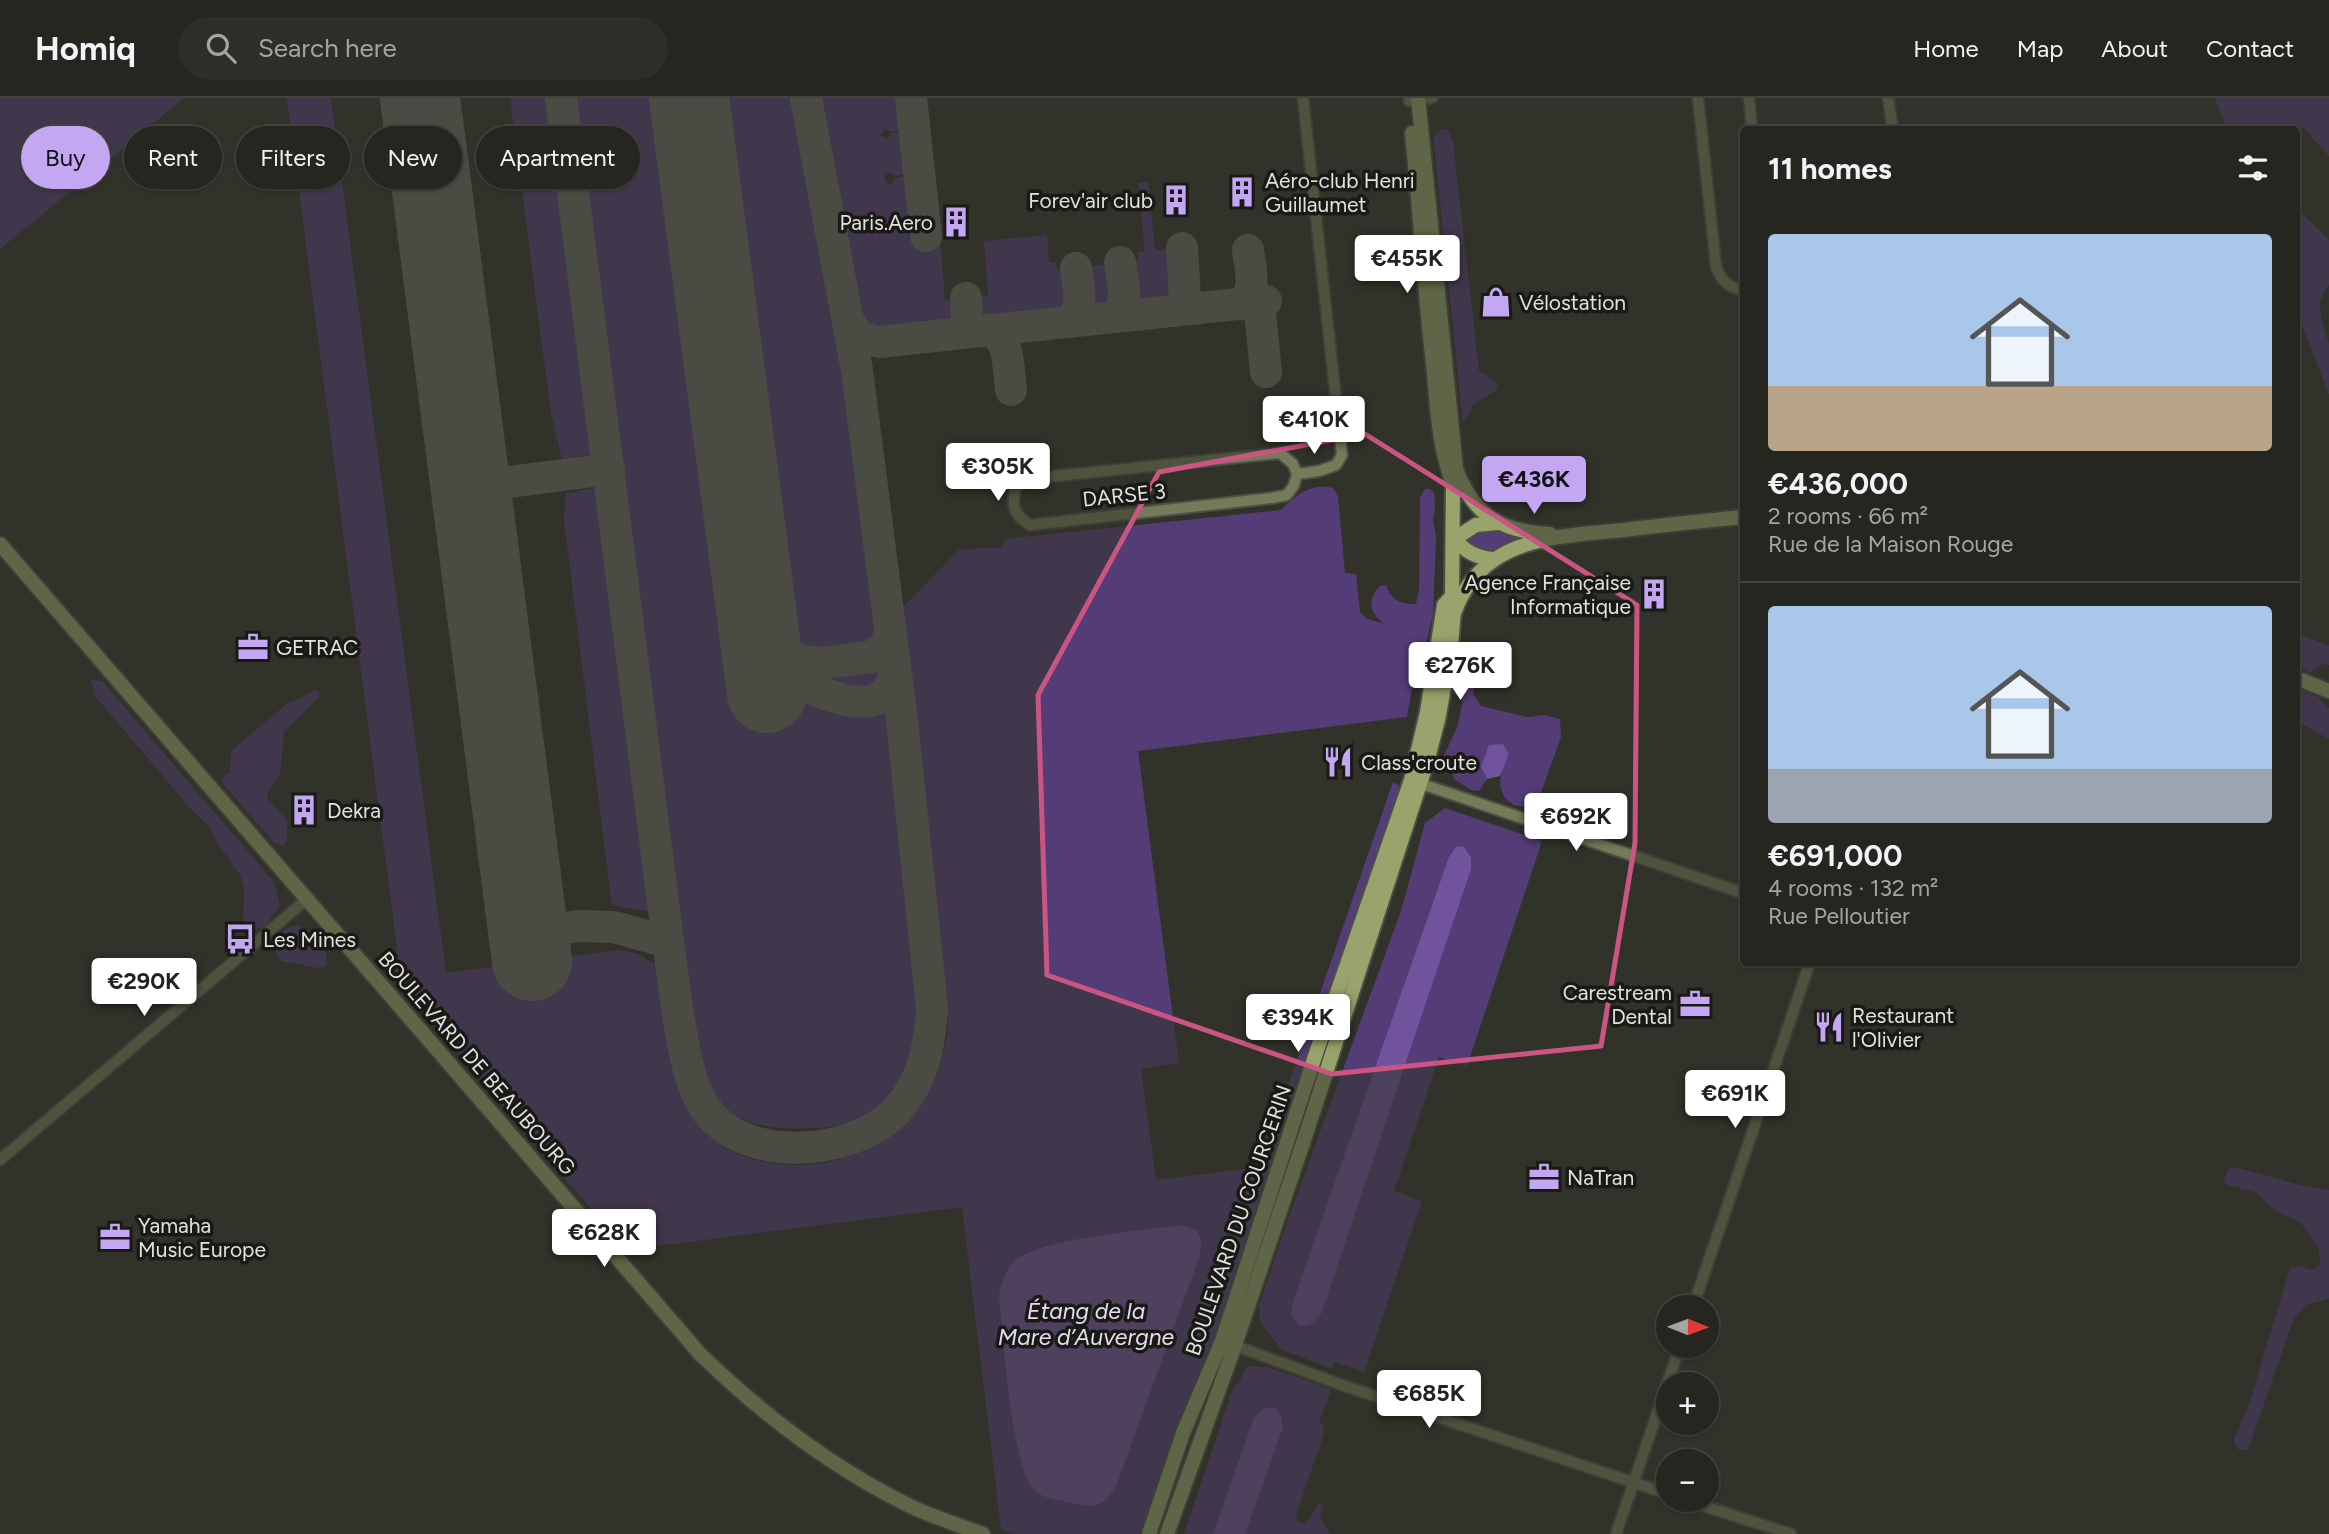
<!DOCTYPE html>
<html lang="en">
<head>
<meta charset="utf-8">
<style>
  :root { --surface:#252620; --page:#2d2e29; --text:#f1f3f6; --muted:#a3a5a5; --line:#42433e; --accent:#c3a7f2 }
  body { margin:0; font-family:Figtree,sans-serif; background:var(--page); color:var(--text); height:100vh; display:flex; flex-direction:column; font-size:26px; white-space:nowrap }
  * { box-sizing:border-box; margin:0 }
  p { font-size:23px; color:var(--muted) }
  .icon { flex:none; width:38px; height:38px; fill:none; stroke:currentColor; stroke-width:2; stroke-linecap:round; stroke-linejoin:round }
  .map { position:relative; flex:1; overflow:hidden }
  .details { position:absolute; left:1740px; top:28px; width:560px; height:840px; display:flex; flex-direction:column; background:var(--surface); border-radius:7px; box-shadow:0 2px 5px #0004,0 0 0 2px var(--line) }
  .details>* { flex:none }
  .banner { position:absolute; left:21px; top:28px; width:665px; height:63px; display:flex; gap:14px }
  .needle { width:46px; rotate:91deg }
  .fabs { position:absolute; left:1656px; top:1197px; display:grid; gap:14px }
  .fabs a { display:grid; place-items:center; width:63px; height:63px; border-radius:50%; background:var(--surface); box-shadow:0 2px 5px #0004,0 0 0 2px var(--line); font-size:35px }
  .price { position:absolute; translate:-50% -60px; padding:0 16px; border-radius:7px; background:#fff; color:#222; font-size:23px; line-height:46px; filter:drop-shadow(0 2px 4px #0008) }
  .price::after { content:''; position:absolute; left:50%; top:42px; width:21px; height:16px; margin-left:-10px; background:inherit; clip-path:polygon(0 0,100% 0,50% 100%) }
  .price.on { background:var(--accent); color:#111 }
  ul { padding:0; list-style:none }
  li { display:grid; align-content:center; gap:14px; height:371px; padding:0 28px }
  li+li { border-top:2px solid var(--line) }
  li span { display:grid; place-items:center; height:217px; border-radius:7px; color:#555 }
  li>.icon { margin-inline-start:auto }
  span .icon { width:126px; height:126px; fill:#fffc; stroke-width:1 }
  li b { font-size:30px }
  h2 { display:flex; justify-content:space-between; align-items:center; height:84px; padding:0 28px; font-size:30px }
  .pill { padding:0 24px; border-radius:32px; background:var(--surface); box-shadow:0 2px 5px #0004,0 0 0 2px var(--line); font-size:24px; line-height:63px }
  .pill.on { background:var(--accent); color:#111 }
  header { display:flex; align-items:center; gap:42px; box-sizing:border-box; height:98px; padding:0 35px; background:var(--surface); border-bottom:2px solid var(--line) }
  header strong { font-size:33px }
  nav { display:flex; gap:38px; margin-inline-start:auto; font-size:24px }
  .search { width:490px; height:63px; background:var(--page); display:flex; align-items:center; gap:18px; box-sizing:border-box; padding:0 24px; border-radius:38px; color:var(--muted); font-size:26px }
  .map>svg:first-child { display:block }
  .green { fill:#543d77 }
  .water { fill:#71539d }
  .lines { fill:none; stroke-linecap:round; stroke-linejoin:round }
  .taxiway { stroke:#686a62; stroke-width:32 }
  .runway { stroke:#686a62; stroke-width:80 }
  .street-casing { stroke:#4d4f46; stroke-width:14 }
  .secondary-casing { stroke:#4d4f46; stroke-width:18 }
  .street { stroke:#737b58; stroke-width:10 }
  .secondary { stroke:#98a46b; stroke-width:14 }
  .marked { fill:none; stroke:#cb5582; stroke-width:5; stroke-linejoin:round }
  .labels { text-anchor:middle; dominant-baseline:central; stroke-width:7; stroke-linejoin:round; paint-order:stroke }
  .poi-label { font-size:21px; fill:#e1e2dc; stroke:#191a16; text-anchor:start }
  .street-label { font-size:21px; fill:#e1e2dc; stroke:#191a16 }
  .water-label { font-size:23px; font-style:italic; fill:#e4ddf2; stroke:#191a16 }
</style>
</head>
<body>
<header>
<strong>Homiq</strong>
<div class="search"><svg class="icon" aria-label="search" viewBox="0 0 24 24"><circle cx="10" cy="10" r="6"/><path d="M15 15l6 6"/></svg>Search here</div>
<nav><a>Home</a><a>Map</a><a>About</a><a>Contact</a></nav>
</header>
<div class="map">
<svg width="2329" height="1436" viewBox="0 0 2329 1436">
  <rect width="100%" height="100%" fill="#31332a"/>
  <!-- green -->
  <g class="green">
    <polygon points="0,0 184,0 0,151"/>
    <path d="M287 0H331L446 875 620 852 638 856 658 868C665 920 669 989 703 1031 723 1054 749 1063 778 1066 864 1075 931 1021 947 938 949 926 947 912 947 900L896 516 959 452 1002 449 1005 441 1281 412C1297 397 1310 385 1333 390L1338 398 1345 475 1356 476 1360 515 1368 521 1384 526C1370 515 1366 503 1380 488L1386 487C1392 503 1400 506 1416 506L1419 492 1420 400 1425 391H1429L1434 394 1435 409 1433 421 1436 440 1433 516 1426 547 1419 550 1407 619 1138 653 1179 965 1141 971 1156 1082 1260 1069 1393 684 1398 687 1399 694 1254 1136 1222 1226 1170 1350 1141 1436H1016L1001 1431 962 1109 626 1152 392 878 399 866Z"/>
    <polygon points="510,0 546,0 592,356 562,361 551,316"/>
    <path d="M572 0H672L750 598 800 593 839 608 851 610 893 606 895 624 892 625C898 690 904 756 910 821 912 854 920 899 915 932 911 957 906 986 886 1005 859 1030 821 1031 787 1030 764 1030 734 1022 719 1005 706 990 701 969 695 952Z"/>
    <path d="M707 0H799L843 224 883 525C879 553 863 552 839 555 806 559 786 556 775 520Z"/>
    <polygon points="813,0 907,0 910,30 890,34 885,30 880,37 887,41 891,35 910,33 915,74 895,78 889,74 885,76 884,81 886,85 891,86 896,80 915,76 922,142 929,140 926,103 937,104 945,202 959,201 962,221 959,226 871,236 862,232 856,225"/>
    <polygon points="2215,0 2329,0 2329,58 2303,29 2296,35 2296,32 2227,31"/>
    <polygon points="1443,31 1448,31 1453,44 1479,273 1498,285 1496,292 1473,307 1463,326 1434,44 1435,37"/>
    <polygon points="1148,84 1155,152 1170,151 1177,155 1182,194 1177,202 1134,207 1129,164 1138,163 1137,154 1145,153 1138,85"/>
    <polygon points="2296,109 2329,142 2329,186 2319,204 2322,224 2329,246 2329,297 2296,211"/>
    <polygon points="1047,137 1049,164 1056,164 1057,172 1067,171 1072,213 980,223 976,221 972,211 973,201 988,197 984,143"/>
    <polygon points="1111,166 1116,209 1089,212 1084,169"/>
    <polygon points="596,390 654,814 612,807 564,422 566,395"/>
    <path d="M1496 431 1525 440C1501 451 1487 463 1465 442L1476 434Z"/>
    <path d="M2296 536 2329 547V567L2322 566 2310 575C2294 568 2296 552 2296 536Z"/>
    <path d="M1457 553H1466L1481 564 1473 596 1481 608 1527 619 1545 617 1560 621 1561 639 1538 703C1517 717 1496 701 1501 677 1502 670 1507 662 1509 656L1481 669 1487 681 1479 693 1471 692 1454 681 1451 669 1445 663 1444 657 1457 630 1463 602 1451 594 1450 589Z"/>
    <path d="M868 567 880 571 884 580C874 611 812 589 796 573L801 570 821 572Z"/>
    <polygon points="91,582 102,583 274,784 280,808 265,828 253,832 243,824 244,790 240,777 216,743 211,730 191,711 95,598"/>
    <polygon points="2296,589 2318,599 2329,611 2329,641 2300,625 2296,626"/>
    <polygon points="316,591 319,595 318,600 284,634 280,677 267,695 268,701 287,723 287,742 283,748 274,744 223,686 223,679 230,674 231,654 239,646 288,605 304,599"/>
    <polygon points="1445,710 1542,743 1467,968 1439,959 1394,1093 1422,1103 1364,1274 1335,1264 1331,1270 1282,1252 1260,1225 1259,1208 1289,1119 1401,813 1425,725"/>
    <polygon points="297,827 316,836 326,846 326,868 318,870 281,863 275,853 274,845 285,831"/>
    <polygon points="2229,1070 2238,1070 2300,1087 2329,1092 2329,1201 2306,1207 2293,1222 2248,1352 2239,1352 2235,1347 2234,1340 2247,1313 2290,1170 2303,1168 2307,1171 2315,1171 2321,1165 2318,1148 2301,1125 2276,1113 2255,1094 2227,1087 2224,1081"/>
    <polygon points="1253,1268 1267,1269 1331,1291 1319,1325 1323,1327 1324,1335 1297,1414 1296,1423 1304,1426 1311,1419 1318,1406 1323,1407 1320,1420 1330,1436 1184,1436 1232,1293 1243,1277 1245,1270"/>
  </g>
  <!-- water -->
  <g class="water">
    <polygon points="1503,646 1509,656 1500,678 1487,681 1481,669 1489,647"/>
    <polygon points="1457,748 1464,749 1471,760 1471,771 1321,1216 1310,1227 1299,1228 1291,1216 1294,1201 1449,759"/>
    <path d="M1182 1127 1197 1132 1201 1143 1200 1157 1116 1388C1104 1408 1095 1411 1072 1405 1060 1402 1042 1401 1033 1391 1011 1366 1003 1235 999 1197 1002 1185 1005 1171 1015 1163 1040 1140 1144 1133 1182 1127Z"/>
    <polygon points="1274,1309 1281,1317 1283,1329 1245,1436 1213,1436 1254,1320 1263,1311"/>
  </g>
  <g class="lines">
    <!-- taxiway -->
    <g class="taxiway">
      <path d="M561 0 668 844C675 887 681 975 705 1010 743 1066 852 1059 896 1013 923 984 930 947 932 910L902 623 857 272 806 0"/>
      <polyline points="911,0 926,138"/>
      <polyline points="1238,206 1254,207 1260,215 1266,274"/>
      <path d="M1238 206C1259 197 1250 170 1248 152"/>
      <polyline points="1174,213 1182,206 1185,199 1182,150"/>
      <path d="M1111 219C1132 209 1122 183 1120 164"/>
      <path d="M1067 224C1086 214 1078 188 1076 170"/>
      <polyline points="850,225 859,239 879,244 1266,203"/>
      <path d="M988 232C1011 238 1008 273 1011 292"/>
      <polyline points="959,235 967,228 966,200"/>
      <polyline points="470,389 609,371"/>
      <polyline points="753,492 764,536 784,555 802,563 823,565 871,559 886,547 891,532"/>
      <path d="M763 569C796 580 888 641 895 570"/>
      <polyline points="528,835 579,828 614,829 668,844"/>
    </g>
    <!-- runway -->
    <g class="runway">
      <polyline points="420,0 532,863"/>
      <polyline points="689,0 767,595"/>
    </g>
    <!-- street casing -->
    <g class="street-casing">
      <g id="street">
        <path d="M1698 0 1716 168C1720 181 1728 190 1743 192"/>
        <polyline points="1749,0 1752,32"/>
        <polyline points="1888,0 1893,32"/>
        <polyline points="1409,3 1432,0"/>
        <path d="M1280 355 1293 366 1297 376 1294 387 1287 397 1272 400 1030 427C1012 416 1011 406 1017 386L1026 381Z"/>
        <polyline points="1297,376 1319,373 1336,367 1342,357 1303,0"/>
        <polyline points="1413,683 1743,795"/>
        <polyline points="0,1062 307,801"/>
        <polyline points="1693,1209 1810,864"/>
        <polyline points="1228,1245 1342,1287 1668,1396"/>
        <polyline points="1685,1402 1791,1436"/>
        <polyline points="1616,1436 1680,1248"/>
      </g>
    </g>
    <!-- secondary casing -->
    <g class="secondary-casing">
      <g id="secondary">
        <path d="M1412 35C1420 112 1424 189 1433 266 1437 305 1438 346 1452 383"/>
        <path d="M1456 371C1473 417 1502 434 1550 436"/>
        <polyline points="1454,441 1476,427 1498,425"/>
        <path d="M1454 441C1466 454 1477 460 1494 461"/>
        <path d="M0 446 701 1257C763 1317 831 1369 908 1407 932 1419 959 1427 983 1436"/>
        <path d="M1455 513C1462 493 1476 474 1494 462 1526 438 1585 436 1624 432 1664 427 1703 423 1743 419"/>
        <polyline points="2296,580 2329,593"/>
        <polyline points="1149,1436 1183,1335 1222,1243 1316,955 1411,682 1427,614 1444,507 1452,498"/>
        <polyline points="1167,1436 1235,1247 1306,1036 1427,664 1438,622 1450,557 1454,514 1452,498 1453,384 1456,370 1418,0"/>
      </g>
    </g>
    <!-- street -->
    <use href="#street" class="street"/>
    <!-- secondary -->
    <use href="#secondary" class="secondary"/>
  </g>
  <!-- marked area -->
  <path d="M0 0H2329V1436H0ZM1365 336 1637 507 1635 745 1601 948 1332 976 1047 877 1038 597 1159 374Z" fill="#31332a" fill-opacity=".55" fill-rule="evenodd"/>
  <path class="marked" d="M1365 336 1637 507 1635 745 1601 948 1332 976 1047 877 1038 597 1159 374Z"/>
  <!-- icons -->
  <defs>
    <g id="building-bare" transform="scale(2.415)"><path d="M-4-6H4V6H1V3H-1V6H-4ZM-2.5-4.3h1.7v1.8h-1.7ZM.8-4.3h1.7v1.8H.8ZM-2.5-1h1.7V.8h-1.7ZM.8-1h1.7V.8H.8Z" fill="#c3a7f2" stroke="#191a16" stroke-width="2.5" paint-order="stroke"/></g>
    <g id="shop-bare" transform="scale(2.415)"><path d="M-5-2.5h2.3a2.7 3.5 0 0 1 5.4 0H5L5.5 6h-11ZM-1.5-2.5h3a1.5 2.3 0 0 0-3 0Z" fill="#c3a7f2" stroke="#191a16" stroke-width="2.5" paint-order="stroke"/></g>
    <g id="office-bare" transform="scale(2.415)"><path d="M-6-3h4V-5.5h4V-3h4V5H-6ZM-1-4.5V-3h2v-1.5ZM-6 0V1H6V0Z" fill="#c3a7f2" stroke="#191a16" stroke-width="2.5" paint-order="stroke"/></g>
    <g id="restaurant-bare" transform="scale(2.415)"><path d="M-5-6h1v4h1v-4h1v4h1v-4h1v5L-1.5 .5V6h-2V.5L-5-1ZM5-6V6H3V1.5H1.5Q1.5-4 5-6Z" fill="#c3a7f2" stroke="#191a16" stroke-width="2.5" paint-order="stroke"/></g>
    <g id="bus-bare" transform="scale(2.415)"><path d="M-5-6H5V4H4V6H2V4H-2V6H-4V4H-5ZM-3.5-4V0h7V-4ZM-3.5 1.2v1.5H-2V1.2ZM2 1.2v1.5H3.5V1.2Z" fill="#c3a7f2" stroke="#191a16" stroke-width="2.5" paint-order="stroke"/></g>
  </defs>
  <g fill-rule="evenodd">
    <use href="#building-bare" x="1242" y="94"/>
    <use href="#building-bare" x="1176" y="102"/>
    <use href="#building-bare" x="956" y="124"/>
    <use href="#shop-bare" x="1496" y="204"/>
    <use href="#building-bare" x="1654" y="496"/>
    <use href="#office-bare" x="253" y="549"/>
    <use href="#restaurant-bare" x="1338" y="664"/>
    <use href="#building-bare" x="304" y="712"/>
    <use href="#bus-bare" x="240" y="841"/>
    <use href="#office-bare" x="1695" y="906"/>
    <use href="#restaurant-bare" x="1829" y="929"/>
    <use href="#office-bare" x="1544" y="1079"/>
    <use href="#office-bare" x="115" y="1139"/>
  </g>
  <g class="labels">
    <!-- poi labels -->
    <g class="poi-label">
      <text x="1265" y="82">Aéro-club Henri<tspan x="1265" dy="24">Guillaumet</tspan></text>
      <text x="1153" y="102" text-anchor="end">Forev'air club</text>
      <text x="933" y="124" text-anchor="end">Paris.Aero</text>
      <text x="1519" y="204">Vélostation</text>
      <text x="1631" y="484" text-anchor="end">Agence Française<tspan x="1631" dy="24">Informatique</tspan></text>
      <text x="276" y="549">GETRAC</text>
      <text x="1361" y="664">Class'croute</text>
      <text x="327" y="712">Dekra</text>
      <text x="263" y="841">Les Mines</text>
      <text x="1672" y="894" text-anchor="end">Carestream<tspan x="1672" dy="24">Dental</tspan></text>
      <text x="1852" y="917">Restaurant<tspan x="1852" dy="24">l'Olivier</tspan></text>
      <text x="1567" y="1079">NaTran</text>
      <text x="138" y="1127">Yamaha<tspan x="138" dy="24">Music Europe</tspan></text>
    </g>
    <!-- street labels -->
    <g class="street-label">
      <text transform="translate(1124 397) rotate(-6)">DARSE 3</text>
      <text transform="translate(477 965) rotate(49)">BOULEVARD DE BEAUBOURG</text>
      <text transform="translate(1238 1122) rotate(-71)">BOULEVARD DU COURCERIN</text>
    </g>
    <!-- water labels -->
    <g class="water-label">
      <text x="1086" y="1213">Étang de la<tspan x="1086" dy="26">Mare d’Auvergne</tspan></text>
    </g>
  </g>
</svg>
<div class="fabs">
<a><svg class="needle" viewBox="-14 -14 28 28"><path d="M0-13l5 13h-10z" fill="#e53935"/><path d="M0 13l5-13h-10z" fill="#a3a5a5"/></svg></a>
<a>+</a>
<a>−</a>
</div>
<b class="price" style="left:1407px;top:197px">€455K</b>
<b class="price" style="left:1314px;top:358px">€410K</b>
<b class="price" style="left:998px;top:405px">€305K</b>
<b class="price on" style="left:1534px;top:418px">€436K</b>
<b class="price" style="left:1460px;top:604px">€276K</b>
<b class="price" style="left:1576px;top:755px">€692K</b>
<b class="price" style="left:144px;top:920px">€290K</b>
<b class="price" style="left:1298px;top:956px">€394K</b>
<b class="price" style="left:1735px;top:1032px">€691K</b>
<b class="price" style="left:604px;top:1171px">€628K</b>
<b class="price" style="left:1429px;top:1332px">€685K</b>
<div class="banner">
<a class="pill on">Buy</a>
<a class="pill">Rent</a>
<a class="pill">Filters</a>
<a class="pill">New</a>
<a class="pill">Apartment</a>
</div>
<section class="details">
<h2>11 homes<svg class="icon" aria-label="filters" viewBox="0 0 24 24"><path d="M4 7h16M4 17h16"/><circle cx="9" cy="7" r="2"/><circle cx="15" cy="17" r="2"/></svg></h2>
<ul>
<li><span style="background:linear-gradient(#a9c7e8 70%,#b9a48a 0)"><svg class="icon" aria-label="home" viewBox="0 0 24 24"><path d="M3 11l9-7 9 7M6 9v11h12V9"/></svg></span><div><b>€436,000</b><p>2 rooms · 66 m²</p><p>Rue de la Maison Rouge</p></div></li>
<li><span style="background:linear-gradient(#a9c7e8 75%,#9aa5b1 0)"><svg class="icon" aria-label="home" viewBox="0 0 24 24"><path d="M3 11l9-7 9 7M6 9v11h12V9"/></svg></span><div><b>€691,000</b><p>4 rooms · 132 m²</p><p>Rue Pelloutier</p></div></li>
</ul>
</section>
</div>
</body>
</html>
